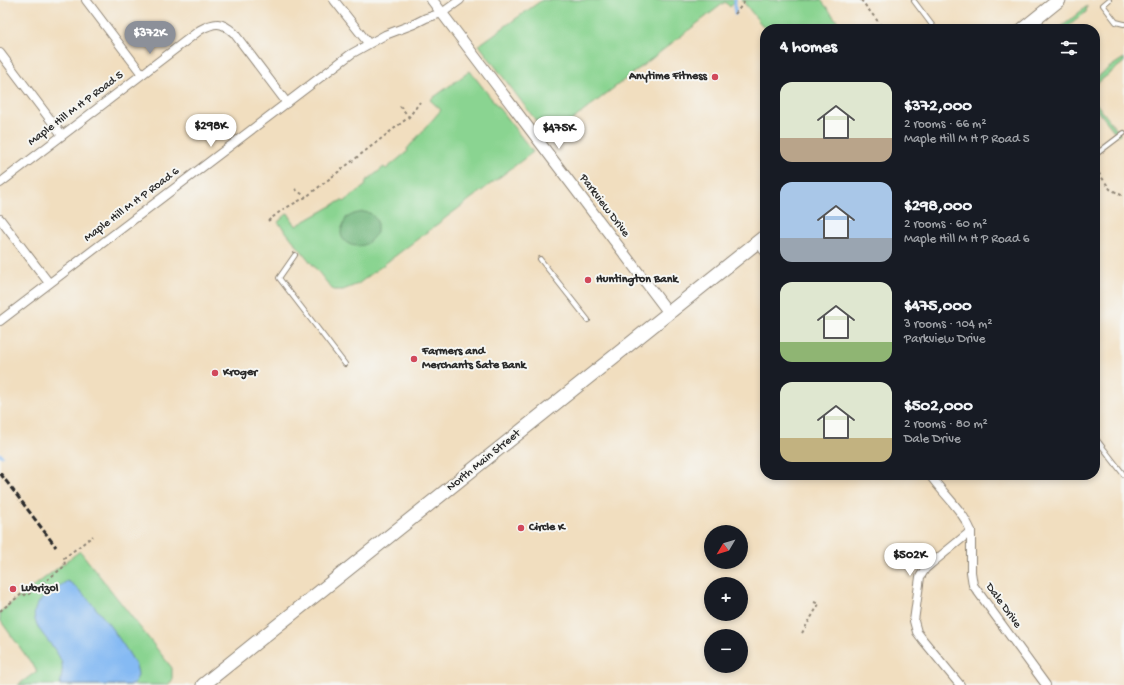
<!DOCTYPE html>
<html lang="en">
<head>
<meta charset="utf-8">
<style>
  :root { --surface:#171b24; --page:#242831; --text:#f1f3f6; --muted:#9ea1a6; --accent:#8c9099 }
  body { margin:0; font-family:"Gochi Hand",sans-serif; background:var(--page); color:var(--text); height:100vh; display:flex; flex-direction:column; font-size:15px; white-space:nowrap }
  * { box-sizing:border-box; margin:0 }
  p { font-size:13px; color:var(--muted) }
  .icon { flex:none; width:22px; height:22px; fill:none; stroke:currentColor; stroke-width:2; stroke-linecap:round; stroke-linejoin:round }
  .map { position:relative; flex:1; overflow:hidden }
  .sheet { position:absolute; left:760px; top:24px; width:340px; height:456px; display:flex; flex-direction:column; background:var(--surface); border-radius:16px; box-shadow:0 2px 6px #0003 }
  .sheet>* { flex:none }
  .needle { width:26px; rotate:232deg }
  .fabs { position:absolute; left:704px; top:525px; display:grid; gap:8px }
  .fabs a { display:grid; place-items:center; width:44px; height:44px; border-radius:50%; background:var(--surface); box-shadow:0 2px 6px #0003; font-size:20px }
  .price { position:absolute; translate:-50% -34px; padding:0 9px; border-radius:14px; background:#fff; color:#222; font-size:13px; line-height:26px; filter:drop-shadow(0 1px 2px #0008) }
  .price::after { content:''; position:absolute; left:50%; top:24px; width:12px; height:9px; margin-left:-6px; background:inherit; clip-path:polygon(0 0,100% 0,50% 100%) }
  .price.on { background:var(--accent); color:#fff }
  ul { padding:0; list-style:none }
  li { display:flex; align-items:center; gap:12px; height:100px; padding:0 20px }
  li span { display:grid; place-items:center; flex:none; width:112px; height:80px; border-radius:12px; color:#555 }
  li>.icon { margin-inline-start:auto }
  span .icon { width:48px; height:48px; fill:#fffc; stroke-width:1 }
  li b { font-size:17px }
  h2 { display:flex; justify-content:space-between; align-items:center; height:48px; padding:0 20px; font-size:17px }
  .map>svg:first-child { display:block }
  .green { fill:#8ad491; stroke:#5a805e }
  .forest { fill:#6fb67b; stroke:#4d7053 }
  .water { fill:#85baf3; stroke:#58728f }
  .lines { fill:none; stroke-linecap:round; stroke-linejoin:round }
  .stream { stroke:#85baf3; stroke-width:3 }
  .service-casing { stroke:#8e8475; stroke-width:6 }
  .minor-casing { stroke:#8e8475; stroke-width:10 }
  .tertiary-casing { stroke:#8e8475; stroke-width:12 }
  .primary-casing { stroke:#8e8475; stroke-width:15 }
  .path { stroke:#8e8475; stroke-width:2; stroke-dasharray:3 3; stroke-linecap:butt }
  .service { stroke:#fff; stroke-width:4 }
  .minor { stroke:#fff; stroke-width:8 }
  .tertiary { stroke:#fff; stroke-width:10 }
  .primary { stroke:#fff; stroke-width:13 }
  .rail { stroke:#2b2b2b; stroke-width:3; stroke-dasharray:6 3; stroke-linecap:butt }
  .poi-dot { fill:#d1495b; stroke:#f6f6f2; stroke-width:1.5 }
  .labels { text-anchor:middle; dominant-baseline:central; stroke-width:4; stroke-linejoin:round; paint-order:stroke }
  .poi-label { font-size:12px; font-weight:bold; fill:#2b2b2b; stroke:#f6f6f2; text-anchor:start }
  .street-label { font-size:12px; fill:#2b2b2b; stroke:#f6f6f2 }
</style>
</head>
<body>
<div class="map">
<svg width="1124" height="685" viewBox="0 0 1124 685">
  <rect width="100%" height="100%" fill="#f6f6f2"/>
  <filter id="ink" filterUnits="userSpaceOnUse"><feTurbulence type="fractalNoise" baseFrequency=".025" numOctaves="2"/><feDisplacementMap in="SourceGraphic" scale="8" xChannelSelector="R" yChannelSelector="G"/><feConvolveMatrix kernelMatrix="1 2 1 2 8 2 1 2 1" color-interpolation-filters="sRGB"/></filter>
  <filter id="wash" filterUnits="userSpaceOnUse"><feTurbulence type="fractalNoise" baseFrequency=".012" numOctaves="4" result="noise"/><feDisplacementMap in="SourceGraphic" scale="16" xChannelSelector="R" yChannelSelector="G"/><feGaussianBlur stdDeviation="0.9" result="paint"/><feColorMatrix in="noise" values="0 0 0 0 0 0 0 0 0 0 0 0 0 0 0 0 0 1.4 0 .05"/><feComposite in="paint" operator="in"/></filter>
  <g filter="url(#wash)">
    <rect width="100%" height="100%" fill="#f1debf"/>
    <!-- green -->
    <g class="green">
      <polygon points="542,0 737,0 730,7 725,2 549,138 479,45"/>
      <polygon points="742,0 821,0 838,22 829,29 765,29"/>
      <polygon points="1087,6 1086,12 1065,29 1059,29"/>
      <polygon points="1124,58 1124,62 1095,85 1095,79 1110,67"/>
      <polygon points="470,71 533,152 358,284 343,290 333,290 278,222 288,213 296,226 342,200 344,202 366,185 365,182 384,167 386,169 408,151 407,149 441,110 430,100"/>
      <polygon points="1095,102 1120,134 1118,136 1095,107"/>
      <polygon points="80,551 172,668 172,681 167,685 18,685 37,671 0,620 0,612"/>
    </g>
    <!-- forest -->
    <path class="forest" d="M363 212 370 213 377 220V233C374 236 369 242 366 244 356 249 341 244 341 232 341 228 345 222 346 218L354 214Z"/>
    <!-- water -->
    <path class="water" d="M67 581C83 587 127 647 135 664 137 668 138 672 138 676L133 685H60C61 678 63 671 62 664 57 642 18 622 42 599 48 593 59 587 67 581Z"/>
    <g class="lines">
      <!-- stream -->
      <g class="stream">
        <polyline points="735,0 735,14"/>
        <polyline points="0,454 2,456"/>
      </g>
    </g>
  </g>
  <g filter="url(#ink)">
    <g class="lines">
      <!-- service casing -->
      <g class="service-casing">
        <g id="service">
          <polyline points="1109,0 1103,5 1116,22 1124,24"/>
          <polyline points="914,1 935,29"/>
          <polyline points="1095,155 1124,133"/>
          <polyline points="295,255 279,278 345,364"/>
          <polyline points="540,259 588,320"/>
          <polyline points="1097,440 1124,475"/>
        </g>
      </g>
      <!-- minor casing -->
      <g class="minor-casing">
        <g id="minor">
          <polyline points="86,0 142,74"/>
          <polyline points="334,0 368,43"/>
          <polyline points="0,53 62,135"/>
          <path d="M0 183 200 30C215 22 221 21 234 33L287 103"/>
          <polyline points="0,219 49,283"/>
          <polyline points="757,242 765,252"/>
          <polyline points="0,321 351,54 385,35 414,24 426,18 442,13 460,0"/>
          <path d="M930 475C943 494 962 509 971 531L932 563 925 569 920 577 914 621 917 632 923 640 960 685"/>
          <polyline points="971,531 971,572 973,585 1046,685"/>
        </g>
      </g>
      <!-- tertiary casing -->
      <g class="tertiary-casing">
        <polyline id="tertiary" points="432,0 669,313"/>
      </g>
      <!-- primary casing -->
      <g class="primary-casing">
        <g id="primary">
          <polyline points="1023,29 1059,0"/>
          <polyline points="203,685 765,236"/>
        </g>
      </g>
      <!-- path -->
      <g class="path">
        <polyline points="861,0 880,24"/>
        <polyline points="735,14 746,0"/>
        <polyline points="400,106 409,117"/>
        <polyline points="1095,168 1110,189 1123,196"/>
        <polyline points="295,189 306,197"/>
        <polyline points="268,221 282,210 306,197 409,117 420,102"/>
        <polyline points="989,475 998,477"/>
        <polyline points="0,611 23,593 26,596 65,566 64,558 93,536"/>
        <polyline points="802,633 819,604 814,602"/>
      </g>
      <!-- service -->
      <use href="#service" class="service"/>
      <!-- minor -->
      <use href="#minor" class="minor"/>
      <!-- tertiary -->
      <use href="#tertiary" class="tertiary"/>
      <!-- primary -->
      <use href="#primary" class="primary"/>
      <!-- rail -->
      <polyline class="rail" points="0,473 56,547"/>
    </g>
  </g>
  <!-- markers -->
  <g class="poi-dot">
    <circle cx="715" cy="77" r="4"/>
    <circle cx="588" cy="280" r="4"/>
    <circle cx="414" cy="359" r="4"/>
    <circle cx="215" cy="373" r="4"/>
    <circle cx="521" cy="528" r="4"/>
    <circle cx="13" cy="589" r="4"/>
  </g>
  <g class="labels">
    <!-- poi labels -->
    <g class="poi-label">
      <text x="707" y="77" text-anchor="end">Anytime Fitness</text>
      <text x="596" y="280">Huntington Bank</text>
      <text x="422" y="352">Farmers and<tspan x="422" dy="14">Merchants Sate Bank</tspan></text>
      <text x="223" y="373">Kroger</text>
      <text x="529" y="528">Circle K</text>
      <text x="21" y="589">Lubrizol</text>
    </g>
    <!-- street labels -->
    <g class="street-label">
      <text transform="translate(76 109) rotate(-37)">Maple Hill M H P Road 5</text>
      <text transform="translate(132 205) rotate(-37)">Maple Hill M H P Road 6</text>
      <text transform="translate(604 206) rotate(53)">Parkview Drive</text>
      <text transform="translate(484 461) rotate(-39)">North Main Street</text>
      <text transform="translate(1003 606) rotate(54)">Dale Drive</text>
    </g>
  </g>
</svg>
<div class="fabs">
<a><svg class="needle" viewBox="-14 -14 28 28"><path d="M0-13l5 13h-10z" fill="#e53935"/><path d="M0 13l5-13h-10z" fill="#9ea1a6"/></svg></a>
<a>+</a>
<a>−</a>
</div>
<b class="price on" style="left:150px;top:55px">$372K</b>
<b class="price" style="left:211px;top:148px">$298K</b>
<b class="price" style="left:559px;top:150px">$475K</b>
<b class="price" style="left:910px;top:577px">$502K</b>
<section class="sheet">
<h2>4 homes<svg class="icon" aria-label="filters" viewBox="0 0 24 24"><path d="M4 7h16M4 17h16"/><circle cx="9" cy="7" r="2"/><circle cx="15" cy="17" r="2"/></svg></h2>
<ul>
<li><span style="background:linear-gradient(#dfe7d0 70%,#b9a48a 0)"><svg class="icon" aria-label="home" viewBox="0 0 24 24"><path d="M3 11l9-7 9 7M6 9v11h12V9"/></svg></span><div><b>$372,000</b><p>2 rooms · 66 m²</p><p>Maple Hill M H P Road 5</p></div></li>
<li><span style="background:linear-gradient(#a9c7e8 70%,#9aa5b1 0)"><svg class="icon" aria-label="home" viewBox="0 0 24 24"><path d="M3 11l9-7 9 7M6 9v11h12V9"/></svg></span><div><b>$298,000</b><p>2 rooms · 60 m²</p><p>Maple Hill M H P Road 6</p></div></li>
<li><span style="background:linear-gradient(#dfe7d0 75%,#8fb573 0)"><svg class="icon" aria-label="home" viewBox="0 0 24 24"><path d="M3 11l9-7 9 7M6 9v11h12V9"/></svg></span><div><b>$475,000</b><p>3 rooms · 104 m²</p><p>Parkview Drive</p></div></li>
<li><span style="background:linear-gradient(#dfe7d0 70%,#c2b280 0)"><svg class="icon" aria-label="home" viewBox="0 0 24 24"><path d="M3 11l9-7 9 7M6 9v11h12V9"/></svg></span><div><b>$502,000</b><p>2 rooms · 80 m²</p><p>Dale Drive</p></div></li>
</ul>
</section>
</div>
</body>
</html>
